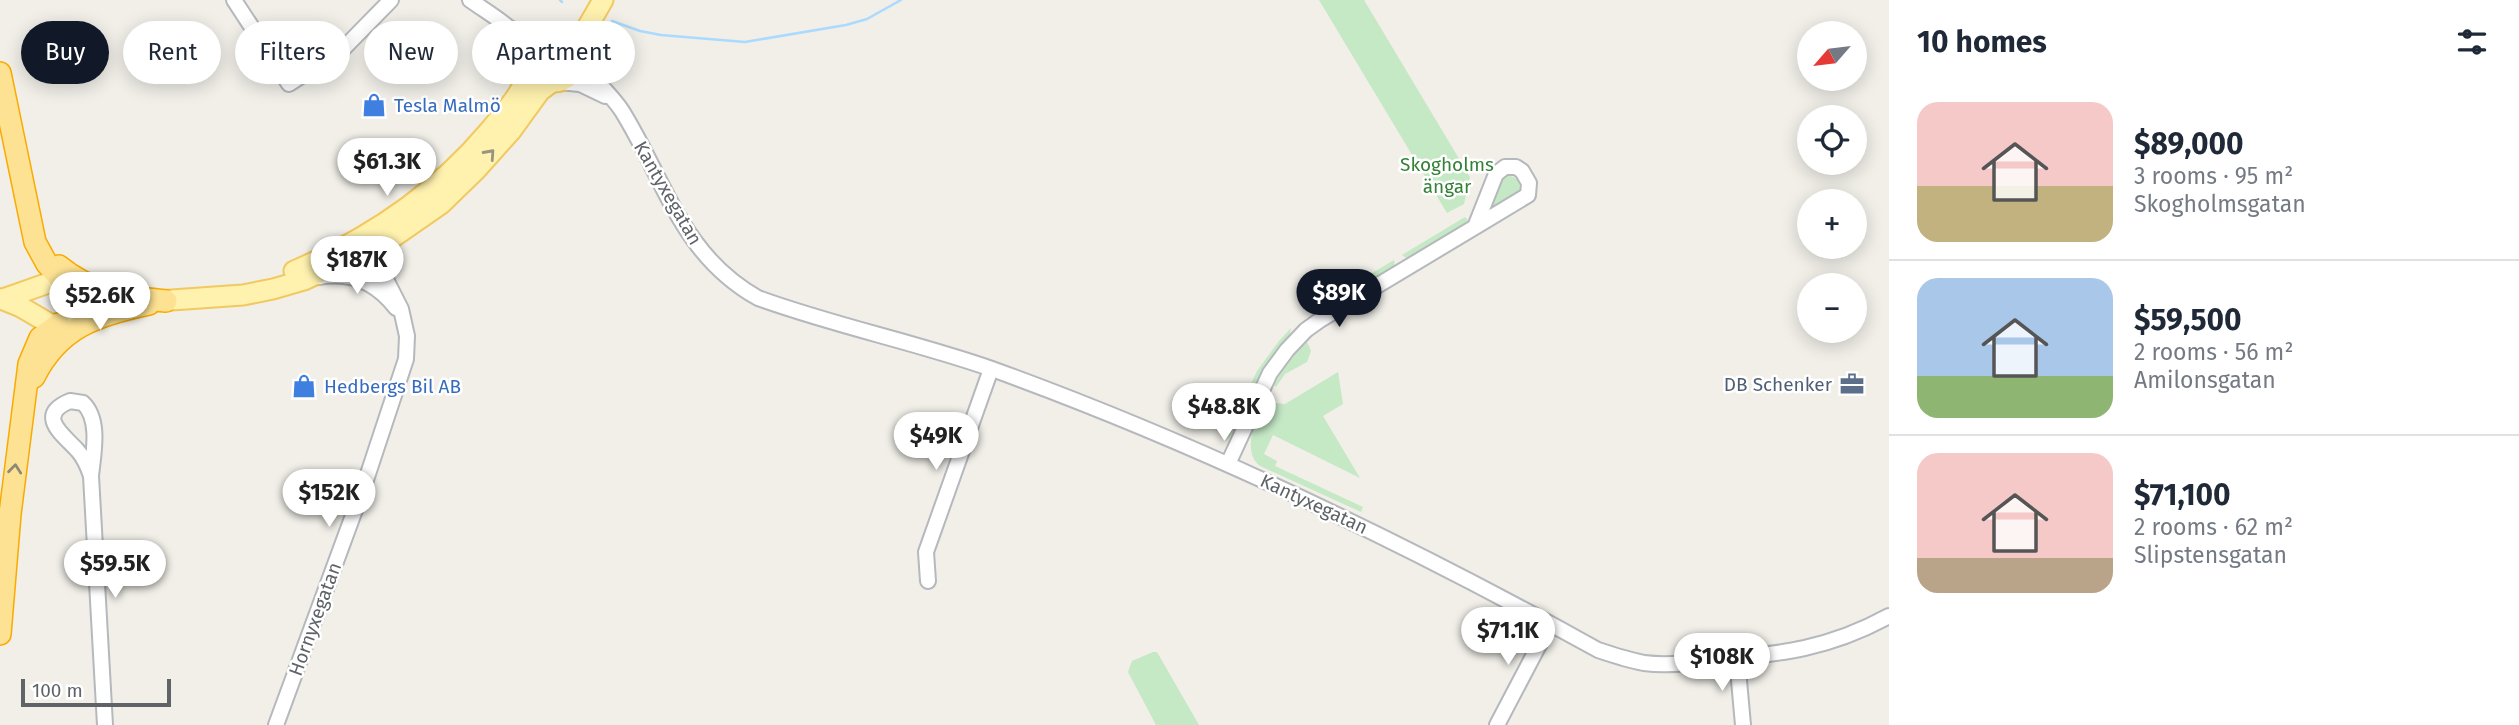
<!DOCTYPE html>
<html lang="en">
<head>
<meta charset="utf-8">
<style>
  :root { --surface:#fff; --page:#f6f6f7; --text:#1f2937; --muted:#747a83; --line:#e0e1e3; --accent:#111827 }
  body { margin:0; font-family:"Fira Sans",sans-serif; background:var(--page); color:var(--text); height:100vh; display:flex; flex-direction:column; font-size:26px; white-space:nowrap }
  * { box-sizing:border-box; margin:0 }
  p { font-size:23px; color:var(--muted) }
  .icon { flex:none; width:38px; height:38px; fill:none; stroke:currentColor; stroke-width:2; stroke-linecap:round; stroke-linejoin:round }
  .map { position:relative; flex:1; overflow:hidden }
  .side { display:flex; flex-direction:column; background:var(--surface); width:630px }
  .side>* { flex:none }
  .top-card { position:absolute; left:21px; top:21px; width:665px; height:63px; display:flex; gap:14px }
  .needle { width:46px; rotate:242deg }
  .tools { position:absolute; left:1797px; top:21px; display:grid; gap:14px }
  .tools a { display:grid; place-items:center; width:70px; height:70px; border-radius:50%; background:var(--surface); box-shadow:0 4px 18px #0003; font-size:35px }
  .scale { position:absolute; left:21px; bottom:18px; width:150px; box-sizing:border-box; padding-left:7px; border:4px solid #5f6368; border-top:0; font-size:19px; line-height:24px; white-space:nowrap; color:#5f6368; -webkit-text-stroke:5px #fff; paint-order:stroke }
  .price { position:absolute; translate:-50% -60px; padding:0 16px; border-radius:24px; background:#fff; color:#222; font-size:23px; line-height:46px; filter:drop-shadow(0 2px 4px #0008) }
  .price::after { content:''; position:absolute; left:50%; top:42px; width:21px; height:16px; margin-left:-10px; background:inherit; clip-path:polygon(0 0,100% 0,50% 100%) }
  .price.current { background:var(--accent); color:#fff }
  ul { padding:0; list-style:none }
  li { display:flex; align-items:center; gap:21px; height:175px; padding:0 28px }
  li+li { border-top:2px solid var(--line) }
  li span { display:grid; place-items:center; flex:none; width:196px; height:140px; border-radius:21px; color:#555 }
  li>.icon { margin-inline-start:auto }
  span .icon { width:84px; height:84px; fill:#fffc; stroke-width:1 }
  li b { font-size:30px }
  h2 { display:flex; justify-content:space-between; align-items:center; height:84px; padding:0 28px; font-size:30px }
  .pill { padding:0 24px; border-radius:32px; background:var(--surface); box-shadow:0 4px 18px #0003; font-size:24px; line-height:63px }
  .pill.current { background:var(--accent); color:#fff }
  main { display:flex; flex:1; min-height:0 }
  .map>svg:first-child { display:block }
  .green { fill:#c5e8c5 }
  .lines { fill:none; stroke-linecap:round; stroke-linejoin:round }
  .stream { stroke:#aadaff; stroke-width:2.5 }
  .minor-casing { stroke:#b5b8bc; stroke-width:18 }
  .major-casing { stroke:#f2c960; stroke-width:23 }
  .highway-casing { stroke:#f9ab00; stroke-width:24 }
  .minor { stroke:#fff; stroke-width:14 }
  .major { stroke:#fff2af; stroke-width:19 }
  .highway { stroke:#fde293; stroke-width:21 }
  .oneway { stroke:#979581 }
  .oneway2 { stroke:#8e8975 }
  .labels { text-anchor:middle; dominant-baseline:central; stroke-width:5; stroke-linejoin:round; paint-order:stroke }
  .shop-label { font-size:19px; fill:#366cbe; stroke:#fff; text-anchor:start }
  .park-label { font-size:19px; fill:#348238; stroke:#fff }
  .street-label { font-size:19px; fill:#5f6368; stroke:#fff }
  .service-label { font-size:19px; fill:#4e5e75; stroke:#fff; text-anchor:end }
</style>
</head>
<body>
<main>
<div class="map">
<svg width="1889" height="725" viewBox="0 0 1889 725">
  <rect width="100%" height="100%" fill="#f1efe8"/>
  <!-- green -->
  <g class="green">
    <polygon points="1319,0 1364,0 1470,177 1464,204 1447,213"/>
    <path d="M1503 176C1510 175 1514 176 1519 181L1520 190 1489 210Z"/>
    <polygon points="1465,217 1468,220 1464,224 1408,259 1402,255"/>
    <polygon points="1394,260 1395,267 1339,300 1334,296"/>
    <path d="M1291 328C1290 343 1276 352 1268 364 1251 388 1246 419 1226 441H1224L1257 371 1279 341Z"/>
    <polygon points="1307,342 1311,351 1307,362 1285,374 1276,387 1274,385 1285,365"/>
    <path d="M1338 372 1343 404 1323 416 1360 478 1273 435 1264 454 1277 461 1275 466 1363 507 1361 512 1260 466C1242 453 1254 418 1265 402L1285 404Z"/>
    <polygon points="1153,652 1157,652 1199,725 1156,725 1128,672 1132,661"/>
  </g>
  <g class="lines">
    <!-- stream -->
    <g class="stream">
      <polyline points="560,0 562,2"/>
      <polyline points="612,21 640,31 661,35 745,42 846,25 867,19 901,0"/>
    </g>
    <!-- minor casing -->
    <g class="minor-casing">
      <g id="minor">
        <polyline points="234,0 289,84 343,49 391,0"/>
        <path d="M470 0C491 15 523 32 533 58"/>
        <polyline points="512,29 547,40"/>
        <path d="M576 58C590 77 609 91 622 111 665 180 681 255 758 298 835 326 915 342 992 369 1202 445 1403 542 1598 650 1613 655 1628 660 1644 663 1667 666 1691 663 1714 660 1781 654 1829 649 1889 616"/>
        <polyline points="558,82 580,84 605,96"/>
        <polyline points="357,247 379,287"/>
        <path d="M319 277C351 271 376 282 396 308"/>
        <polyline points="1228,464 1270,373 1287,350 1306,330 1320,320 1475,227 1496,174 1505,167 1516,167 1522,171 1529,183 1528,195 1475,227"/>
        <path d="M91 476C88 467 85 459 78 451 65 436 34 416 70 401L83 403C101 420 93 455 91 476L105 725"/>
        <polyline points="928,581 926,552 991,369"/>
        <polyline points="1737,658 1743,725"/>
        <polyline points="276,725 366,480 406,359 407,336 401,309 366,240"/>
        <polyline points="1497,725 1550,624"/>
      </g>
    </g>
    <!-- major casing -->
    <g class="major-casing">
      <g id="major">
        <circle cx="554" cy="60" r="22"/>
        <polyline points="575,54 584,33 603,0"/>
        <path d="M294 271C369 239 436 194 489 131 507 110 523 91 533 64"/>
        <polyline points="1,299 21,307 50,324 59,324 96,312"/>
        <polyline points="3,299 54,281 64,284 91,300 129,303 243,295 273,289 304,280 392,238 441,204 476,170 511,131 540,91 552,82"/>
      </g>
    </g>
    <!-- highway casing -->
    <g class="highway-casing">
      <g id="highway">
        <polyline points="0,73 35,242 47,264 68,287"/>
        <path d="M59 266C91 293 126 297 166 301"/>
        <path d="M34 377C59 327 97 315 149 304"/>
        <polyline points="0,634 10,514 29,364 40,338 59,324"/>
      </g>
    </g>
    <!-- minor -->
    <use href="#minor" class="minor"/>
    <!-- major -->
    <use href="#major" class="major"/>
    <!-- highway -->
    <use href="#highway" class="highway"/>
  </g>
  <!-- one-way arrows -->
  <defs><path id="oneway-chevron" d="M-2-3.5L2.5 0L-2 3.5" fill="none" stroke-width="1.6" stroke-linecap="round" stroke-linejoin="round" transform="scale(1.75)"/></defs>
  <use class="oneway" href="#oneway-chevron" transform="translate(490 154) rotate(-48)"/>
  <use class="oneway2" href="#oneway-chevron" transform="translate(15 469) rotate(-84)"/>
  <!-- icons -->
  <defs>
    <g id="shop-bare" transform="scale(1.89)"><path d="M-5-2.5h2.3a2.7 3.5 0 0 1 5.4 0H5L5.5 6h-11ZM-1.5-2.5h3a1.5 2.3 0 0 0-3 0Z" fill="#3f7fe0" stroke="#fff" stroke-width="2.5" paint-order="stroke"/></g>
    <g id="office-bare" transform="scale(1.89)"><path d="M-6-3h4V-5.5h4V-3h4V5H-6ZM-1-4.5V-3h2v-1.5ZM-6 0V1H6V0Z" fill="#5c6f8a" stroke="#fff" stroke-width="2.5" paint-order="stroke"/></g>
  </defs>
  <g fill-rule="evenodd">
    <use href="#shop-bare" x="374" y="105"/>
    <use href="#office-bare" x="1852" y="384"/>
    <use href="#shop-bare" x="304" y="386"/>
  </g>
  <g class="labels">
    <!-- shop labels -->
    <g class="shop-label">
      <text x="394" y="105">Tesla Malmö</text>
      <text x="324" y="386">Hedbergs Bil AB</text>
    </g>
    <!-- park labels -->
    <g class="park-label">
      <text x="1447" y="164">Skogholms<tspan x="1447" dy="22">ängar</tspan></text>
    </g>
    <!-- street labels -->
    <g class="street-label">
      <text transform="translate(668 193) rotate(60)">Kantyxegatan</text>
      <text transform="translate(1314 504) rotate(25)">Kantyxegatan</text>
      <text transform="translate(315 619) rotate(-70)">Hornyxegatan</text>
    </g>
    <!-- service labels -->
    <g class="service-label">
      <text x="1832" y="384">DB Schenker</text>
    </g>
  </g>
</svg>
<div class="tools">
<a><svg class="needle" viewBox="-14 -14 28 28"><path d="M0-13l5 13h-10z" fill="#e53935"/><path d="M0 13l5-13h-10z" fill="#747a83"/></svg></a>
<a><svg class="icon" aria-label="locate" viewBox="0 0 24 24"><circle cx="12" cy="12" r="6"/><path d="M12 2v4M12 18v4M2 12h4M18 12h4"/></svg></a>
<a>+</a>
<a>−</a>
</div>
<div class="scale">100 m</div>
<b class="price" style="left:387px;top:198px">$61.3K</b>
<b class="price" style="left:357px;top:296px">$187K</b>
<b class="price current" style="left:1339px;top:329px">$89K</b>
<b class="price" style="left:100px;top:332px">$52.6K</b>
<b class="price" style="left:1224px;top:443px">$48.8K</b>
<b class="price" style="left:936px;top:472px">$49K</b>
<b class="price" style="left:329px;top:529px">$152K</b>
<b class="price" style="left:115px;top:600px">$59.5K</b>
<b class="price" style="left:1508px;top:667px">$71.1K</b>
<b class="price" style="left:1722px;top:693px">$108K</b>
<div class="top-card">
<a class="pill current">Buy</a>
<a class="pill">Rent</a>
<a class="pill">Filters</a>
<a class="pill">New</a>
<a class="pill">Apartment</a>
</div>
</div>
<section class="side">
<h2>10 homes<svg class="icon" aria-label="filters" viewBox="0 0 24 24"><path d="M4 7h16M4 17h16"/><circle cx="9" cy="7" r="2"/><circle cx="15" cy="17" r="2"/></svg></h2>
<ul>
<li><span style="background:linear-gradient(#f6c9c9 60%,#c2b280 0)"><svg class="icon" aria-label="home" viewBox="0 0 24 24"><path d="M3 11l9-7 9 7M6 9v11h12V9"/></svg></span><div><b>$89,000</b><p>3 rooms · 95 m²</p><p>Skogholmsgatan</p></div></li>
<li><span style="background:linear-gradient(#a9c7e8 70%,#8fb573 0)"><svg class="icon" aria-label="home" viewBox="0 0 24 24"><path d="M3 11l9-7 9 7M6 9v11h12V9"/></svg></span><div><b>$59,500</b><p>2 rooms · 56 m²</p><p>Amilonsgatan</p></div></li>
<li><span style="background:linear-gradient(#f6c9c9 75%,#b9a48a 0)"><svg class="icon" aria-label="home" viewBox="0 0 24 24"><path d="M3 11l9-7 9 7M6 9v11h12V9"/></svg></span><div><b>$71,100</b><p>2 rooms · 62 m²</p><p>Slipstensgatan</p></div></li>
</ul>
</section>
</main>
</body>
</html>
